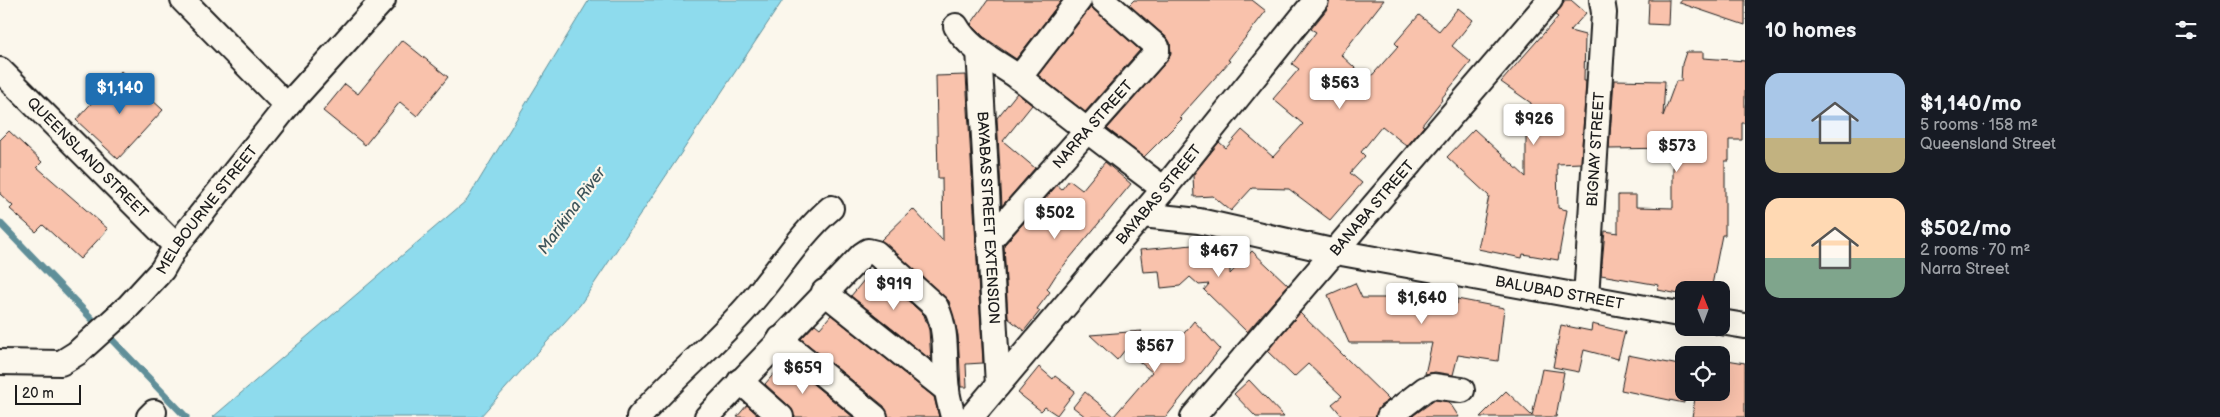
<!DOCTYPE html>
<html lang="en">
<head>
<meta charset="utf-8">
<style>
  :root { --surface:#171b24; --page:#20242c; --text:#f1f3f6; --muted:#9ea1a6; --accent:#1f6fb2 }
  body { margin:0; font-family:"Balsamiq Sans",sans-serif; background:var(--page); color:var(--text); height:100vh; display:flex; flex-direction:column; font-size:19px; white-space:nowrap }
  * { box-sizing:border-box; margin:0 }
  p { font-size:16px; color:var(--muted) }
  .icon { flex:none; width:28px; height:28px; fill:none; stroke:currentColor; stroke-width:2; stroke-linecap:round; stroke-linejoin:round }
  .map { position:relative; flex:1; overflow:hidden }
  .side { display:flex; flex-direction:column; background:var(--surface); width:475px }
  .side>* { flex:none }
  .needle { width:32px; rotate:359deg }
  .controls { position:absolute; left:1675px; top:281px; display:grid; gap:10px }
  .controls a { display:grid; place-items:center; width:55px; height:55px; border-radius:10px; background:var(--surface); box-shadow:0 5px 20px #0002; font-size:25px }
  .scale { position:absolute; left:15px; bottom:12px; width:66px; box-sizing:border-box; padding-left:5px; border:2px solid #1c1c1c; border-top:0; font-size:14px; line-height:18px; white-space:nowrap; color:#1c1c1c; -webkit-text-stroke:4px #fbf7ec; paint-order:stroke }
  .price { position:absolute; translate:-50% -42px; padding:0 11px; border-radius:5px; background:#fff; color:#222; font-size:16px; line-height:32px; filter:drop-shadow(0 1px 2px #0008) }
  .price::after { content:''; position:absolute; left:50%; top:30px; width:15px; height:11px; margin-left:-8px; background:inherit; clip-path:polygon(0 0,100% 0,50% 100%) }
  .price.current { background:var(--accent); color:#fff }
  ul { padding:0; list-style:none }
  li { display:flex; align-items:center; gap:15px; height:125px; padding:0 20px }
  li span { display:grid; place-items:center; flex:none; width:140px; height:100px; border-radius:15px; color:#555 }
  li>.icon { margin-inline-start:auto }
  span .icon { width:60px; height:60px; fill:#fffc; stroke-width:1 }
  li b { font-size:21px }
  h2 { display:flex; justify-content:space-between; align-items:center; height:60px; padding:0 20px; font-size:21px }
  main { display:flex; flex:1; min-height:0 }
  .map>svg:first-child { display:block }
  .water { fill:#8edbed; stroke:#608f99 }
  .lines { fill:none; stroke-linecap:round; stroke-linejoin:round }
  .stream { stroke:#608f99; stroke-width:7 }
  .building { fill:#f9c2ac; stroke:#1c1c1c }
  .minor-casing { stroke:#1c1c1c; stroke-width:28 }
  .minor { stroke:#fbf7ec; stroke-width:24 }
  .labels { text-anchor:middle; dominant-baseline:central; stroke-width:4.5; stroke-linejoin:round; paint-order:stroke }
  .street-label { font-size:15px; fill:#1c1c1c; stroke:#fbf7ec }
  .water-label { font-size:16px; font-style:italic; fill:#3e555b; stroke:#fbf7ec }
</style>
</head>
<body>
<main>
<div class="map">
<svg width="1745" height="417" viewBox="0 0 1745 417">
  <rect width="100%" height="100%" fill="#fbf7ec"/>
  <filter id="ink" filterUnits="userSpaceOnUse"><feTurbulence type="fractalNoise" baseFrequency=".02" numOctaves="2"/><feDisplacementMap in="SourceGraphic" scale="10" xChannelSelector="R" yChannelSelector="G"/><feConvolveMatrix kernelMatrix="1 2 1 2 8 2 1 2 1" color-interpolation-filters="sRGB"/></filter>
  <g filter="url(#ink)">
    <!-- water -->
    <polygon class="water" points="589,0 783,0 580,305 480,417 213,417 467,200"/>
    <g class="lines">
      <!-- stream -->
      <polyline class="stream" points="0,223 186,417"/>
    </g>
    <!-- building -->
    <g class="building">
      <polygon points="988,0 1062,0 1016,59 984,37 971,24"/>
      <polygon points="1134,0 1252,0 1266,11 1228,60 1230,61 1180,117 1182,119 1144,157 1107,129 1167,61 1171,53 1170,42 1166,37 1129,5"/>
      <polygon points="1329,0 1384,0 1341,55 1368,80 1398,46 1395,43 1419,15 1439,31 1458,8 1473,20 1452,46 1471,62 1441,99 1442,100 1422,125 1424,126 1407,146 1382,126 1361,152 1365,156 1350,173 1362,183 1330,220 1289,189 1252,188 1231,211 1213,196 1194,197 1193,175 1219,142 1226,148 1242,130 1273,157 1303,124 1273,99 1299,69 1292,64 1316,32 1311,29 1327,9"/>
      <polygon points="1565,0 1571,0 1586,13 1570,31 1585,35 1584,81 1586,81 1581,163 1557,164 1558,208 1567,210 1558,260 1523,254 1522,258 1478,249 1489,196 1447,157 1474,129 1526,177 1526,135 1530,135 1531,103 1501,82 1558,17 1555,15"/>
      <polygon points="1649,0 1669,0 1668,25 1648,24"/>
      <polygon points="1680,0 1745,0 1745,25 1680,3"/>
      <polygon points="1091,7 1140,50 1085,112 1038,75"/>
      <polygon points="402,40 448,77 417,116 400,102 365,145 323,111 345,84 358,94"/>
      <polygon points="1686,52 1703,52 1703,58 1745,61 1745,123 1742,123 1742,140 1729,140 1729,161 1725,161 1725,235 1722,235 1711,290 1684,290 1684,295 1658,290 1659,285 1601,275 1605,231 1618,233 1618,195 1636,195 1636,207 1673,208 1673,148 1609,149 1614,80 1665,81 1663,116 1676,81 1681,81 1682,64"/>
      <polygon points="121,71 163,110 118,159 76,120"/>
      <polygon points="966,75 983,363 966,364 967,387 961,387 958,335 949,301 881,240 913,209 943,241 942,178 938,178 936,76"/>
      <polygon points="1017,93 1032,105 1003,141 1035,168 1002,206 997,118"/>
      <polygon points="9,131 42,162 37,167 108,229 80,259 43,225 36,232 10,209 13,206 0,194 0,140"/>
      <polygon points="1105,162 1131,184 1056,275 1047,289 1050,292 1037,309 1040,311 1024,331 1008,318 1004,245 1057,185 1062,189 1069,180 1082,190"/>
      <polygon points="1203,244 1200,247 1230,247 1230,274 1252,251 1288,285 1247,332 1204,290 1209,284 1199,285 1190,277 1180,286 1161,288 1159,271 1143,272 1140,250"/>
      <polygon points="873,269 924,315 929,330 931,360 851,296"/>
      <polygon points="1355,283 1362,298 1404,298 1407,288 1457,304 1457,299 1504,308 1498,361 1458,355 1453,375 1435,372 1425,374 1432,343 1349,343 1328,295"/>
      <polygon points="1300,313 1389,400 1380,406 1376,417 1343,417 1332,404 1342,396 1308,364 1294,377 1267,351"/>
      <polygon points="831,315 934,397 939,417 888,417 884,406 801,339 815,324 820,328"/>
      <polygon points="1194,321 1220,349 1166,417 1086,417 1073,407 1085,392 1114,416 1152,372 1125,350 1117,360 1090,335 1142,331 1137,337 1163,359"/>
      <polygon points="1592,324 1625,332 1618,359 1584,350 1579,372 1553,367 1561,325 1591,331"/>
      <polygon points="1628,355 1684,366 1684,403 1621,390"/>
      <polygon points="1721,359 1745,363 1745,417 1692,417 1696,392 1721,392"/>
      <polygon points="785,361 853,417 794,417 790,407 765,384"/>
      <polygon points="1039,367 1053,379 1055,376 1075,391 1057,415 1045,407 1041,411 1018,393"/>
      <polygon points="1542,369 1564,372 1556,417 1480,417 1506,391 1532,416"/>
      <polygon points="1249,380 1284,417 1256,417 1234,394"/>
      <polygon points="1435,400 1449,402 1459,417 1411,417"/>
      <polygon points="747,405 760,417 737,417"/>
    </g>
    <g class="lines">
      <!-- minor casing -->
      <g class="minor-casing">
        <g id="minor">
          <polyline points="183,0 287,106"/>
          <path d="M956 26C969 50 999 63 1021 79 1068 116 1116 153 1164 189"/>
          <path id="s1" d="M979 50 998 385"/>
          <path id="s2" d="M0 70 176 246"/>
          <polyline points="1019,78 1079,0"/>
          <path id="s3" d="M1142 215 1199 221 1336 252 1684 315"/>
          <path id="s4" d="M989 241 1157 52V47L1103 0"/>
          <polyline points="824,292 947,390"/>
          <path id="s5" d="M1586 298 1604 13 1602 0"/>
          <polyline points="1721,322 1745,326"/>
          <polyline points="780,339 875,417"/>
          <path id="s6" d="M0 362 61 363 77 353 128 307 162 270 176 246 287 106 383 0"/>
          <polyline points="740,381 781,417"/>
          <polyline points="149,417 154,412"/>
          <path d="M639 417C673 378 713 346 747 307 775 276 800 234 831 208"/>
          <path d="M707 417 862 255 868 251 876 253 936 307C949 333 943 362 947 390 948 399 951 408 953 417"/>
          <path id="s7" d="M971 417 1164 189 1316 0"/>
          <path id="s8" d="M1193 417 1550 0"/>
          <polyline points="1389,417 1425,389 1433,386 1462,390"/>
        </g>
      </g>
      <!-- minor -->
      <use href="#minor" class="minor"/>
    </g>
  </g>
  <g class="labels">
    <!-- street labels -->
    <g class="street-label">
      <text stroke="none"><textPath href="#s4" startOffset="156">NARRA STREET</textPath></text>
      <text stroke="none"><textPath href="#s5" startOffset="149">BIGNAY STREET</textPath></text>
      <text stroke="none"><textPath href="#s2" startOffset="124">QUEENSLAND STREET</textPath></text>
      <text stroke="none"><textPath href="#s7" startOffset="291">BAYABAS STREET</textPath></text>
      <text stroke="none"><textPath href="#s8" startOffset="275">BANABA STREET</textPath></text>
      <text stroke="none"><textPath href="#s6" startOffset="274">MELBOURNE STREET</textPath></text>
      <text stroke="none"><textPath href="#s1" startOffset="168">BAYABAS STREET EXTENSION</textPath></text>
      <text stroke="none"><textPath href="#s3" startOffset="425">BALUBAD STREET</textPath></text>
    </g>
    <!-- water labels -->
    <g class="water-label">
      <text transform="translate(572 211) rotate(-54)">Marikina River</text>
    </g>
  </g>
</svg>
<div class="controls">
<a><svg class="needle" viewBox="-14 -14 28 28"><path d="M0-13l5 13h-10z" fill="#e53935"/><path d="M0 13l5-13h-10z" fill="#9ea1a6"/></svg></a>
<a><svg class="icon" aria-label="locate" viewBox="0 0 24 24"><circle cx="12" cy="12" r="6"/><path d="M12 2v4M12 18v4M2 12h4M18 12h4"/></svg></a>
</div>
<div class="scale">20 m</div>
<b class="price" style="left:1340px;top:110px">$563</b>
<b class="price current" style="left:120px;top:115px">$1,140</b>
<b class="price" style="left:1534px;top:146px">$926</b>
<b class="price" style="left:1677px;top:173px">$573</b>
<b class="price" style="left:1055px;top:240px">$502</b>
<b class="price" style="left:1219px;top:278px">$467</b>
<b class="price" style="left:894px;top:311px">$919</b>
<b class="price" style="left:1422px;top:325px">$1,640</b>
<b class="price" style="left:1155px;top:373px">$567</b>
<b class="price" style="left:803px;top:395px">$659</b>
</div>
<section class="side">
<h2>10 homes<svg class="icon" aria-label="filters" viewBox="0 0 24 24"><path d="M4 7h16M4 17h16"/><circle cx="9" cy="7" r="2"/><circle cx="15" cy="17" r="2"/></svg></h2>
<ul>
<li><span style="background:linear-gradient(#a9c7e8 65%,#c2b280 0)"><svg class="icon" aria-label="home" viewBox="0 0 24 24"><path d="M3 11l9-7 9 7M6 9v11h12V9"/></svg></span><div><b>$1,140/mo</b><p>5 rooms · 158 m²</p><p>Queensland Street</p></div></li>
<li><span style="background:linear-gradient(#ffd9b3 60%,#7fa58c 0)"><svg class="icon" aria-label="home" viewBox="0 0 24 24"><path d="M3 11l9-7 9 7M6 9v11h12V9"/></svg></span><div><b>$502/mo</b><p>2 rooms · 70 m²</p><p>Narra Street</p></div></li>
</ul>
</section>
</main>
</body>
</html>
